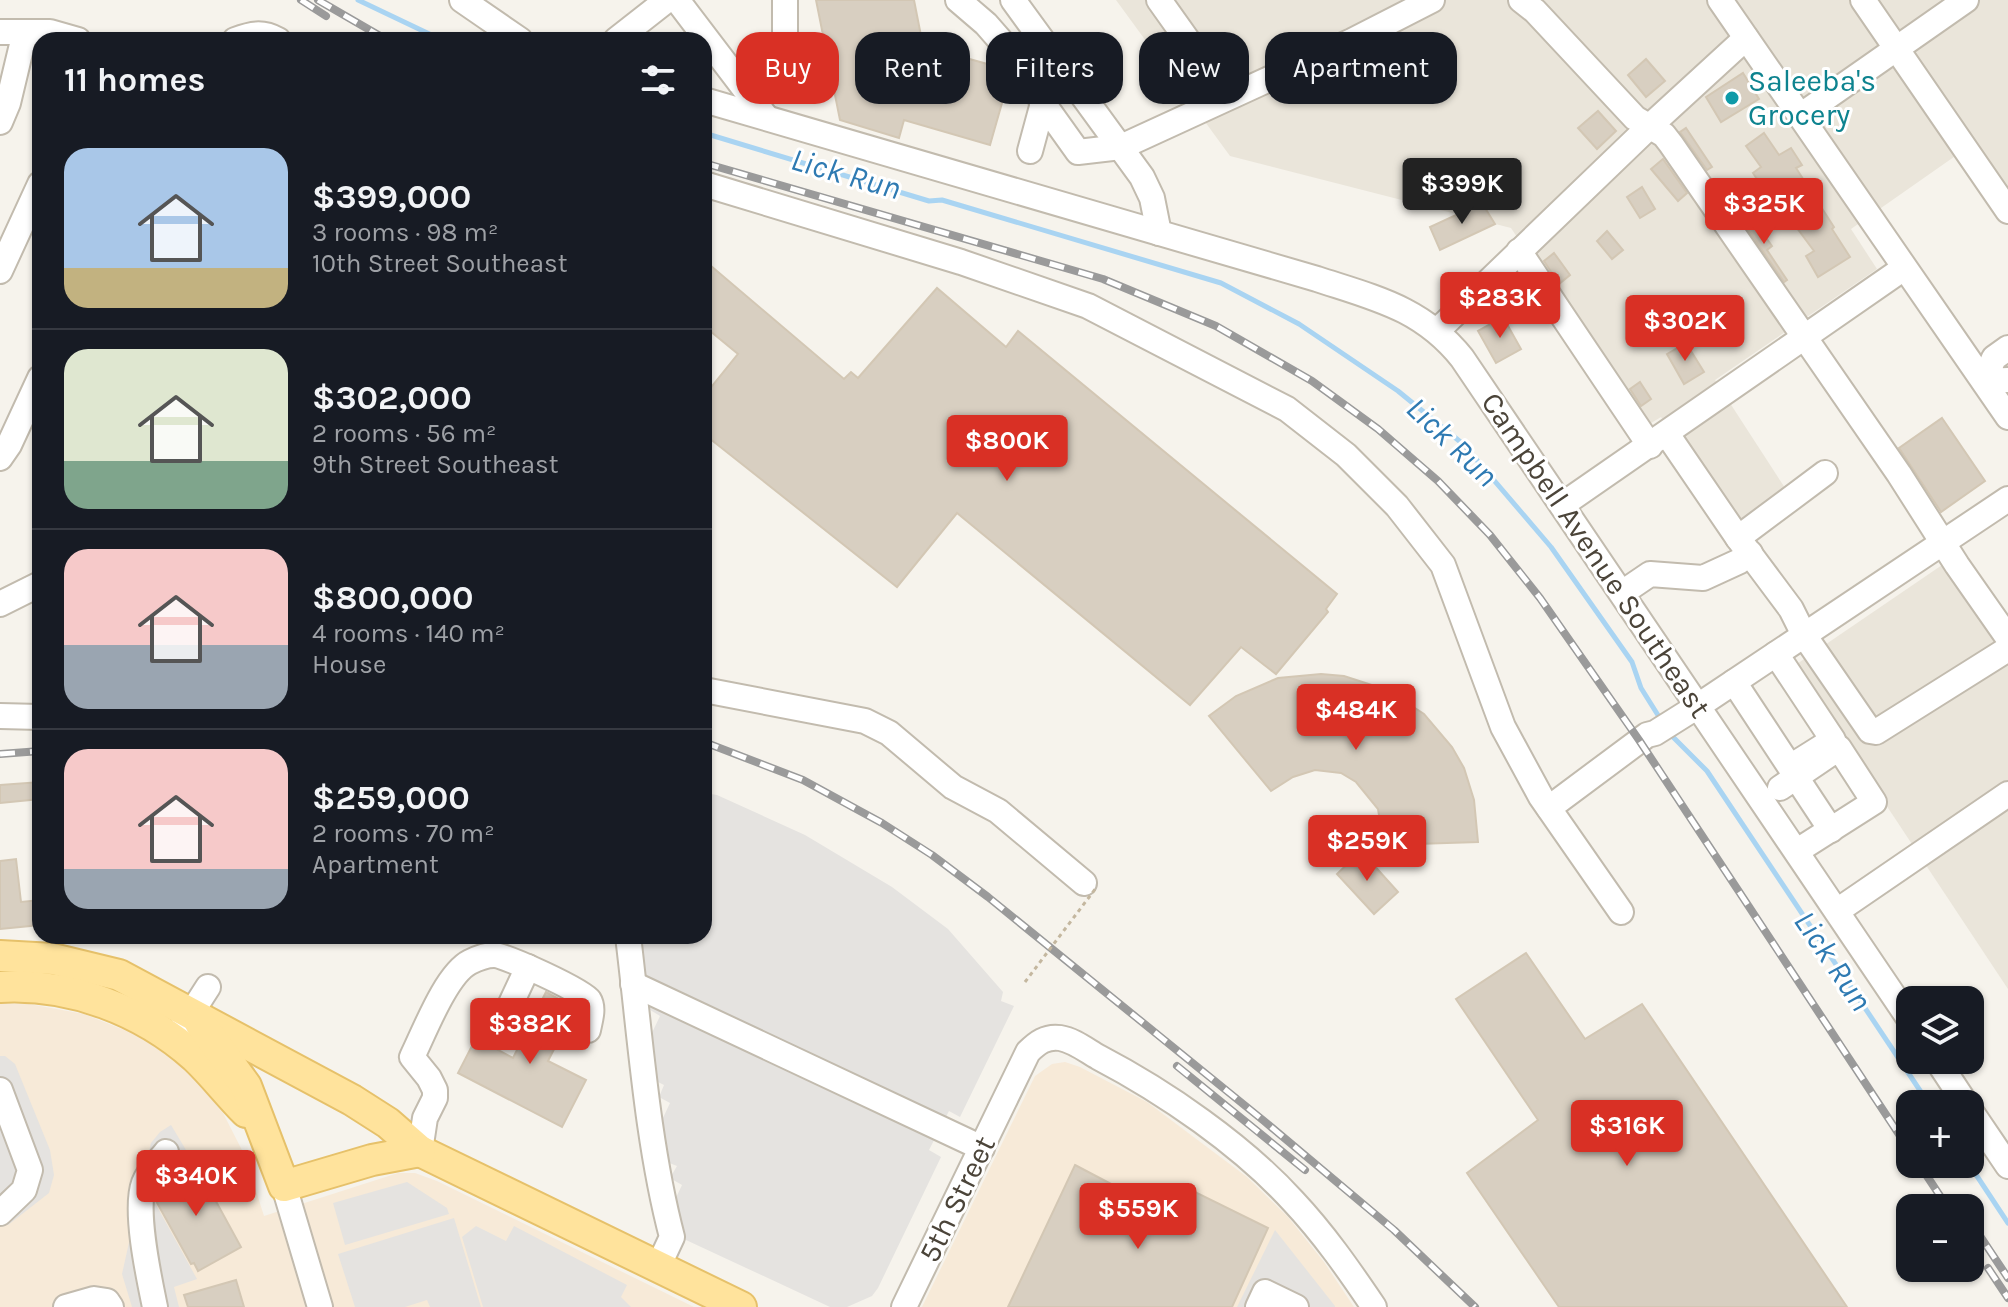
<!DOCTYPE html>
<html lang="en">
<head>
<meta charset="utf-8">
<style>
  :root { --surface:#171b24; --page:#20242c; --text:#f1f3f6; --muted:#9ea1a6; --line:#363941; --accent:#d93025 }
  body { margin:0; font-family:Karla,sans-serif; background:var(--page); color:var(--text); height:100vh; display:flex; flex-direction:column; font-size:30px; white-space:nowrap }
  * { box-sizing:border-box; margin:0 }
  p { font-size:26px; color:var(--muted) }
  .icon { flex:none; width:44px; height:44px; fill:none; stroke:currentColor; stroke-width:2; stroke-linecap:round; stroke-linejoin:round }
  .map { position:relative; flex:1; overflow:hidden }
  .sheet { position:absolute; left:32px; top:32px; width:680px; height:912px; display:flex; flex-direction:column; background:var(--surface); border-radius:24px; box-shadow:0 2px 6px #0004 }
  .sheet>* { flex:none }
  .top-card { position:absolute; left:736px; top:32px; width:760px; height:72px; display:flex; gap:16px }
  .fabs { position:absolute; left:1896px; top:986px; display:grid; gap:16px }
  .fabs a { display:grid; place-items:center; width:88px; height:88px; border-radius:16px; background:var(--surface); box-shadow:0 2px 6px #0004; font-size:40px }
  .price { position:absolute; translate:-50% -68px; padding:0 18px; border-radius:8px; background:var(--accent); color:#fff; font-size:26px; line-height:52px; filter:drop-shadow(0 2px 4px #0008) }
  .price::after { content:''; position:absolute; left:50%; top:48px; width:24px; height:18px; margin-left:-12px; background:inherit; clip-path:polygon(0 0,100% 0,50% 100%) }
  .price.active { background:#222; color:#fff }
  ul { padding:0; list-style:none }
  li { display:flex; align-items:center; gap:24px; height:200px; padding:0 32px }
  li+li { border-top:2px solid var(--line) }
  li span { display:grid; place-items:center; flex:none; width:224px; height:160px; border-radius:24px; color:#555 }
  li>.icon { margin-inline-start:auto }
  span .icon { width:96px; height:96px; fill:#fffc; stroke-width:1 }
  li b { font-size:34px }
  h2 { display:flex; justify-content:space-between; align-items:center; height:96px; padding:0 32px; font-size:34px }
  .pill { padding:0 28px; border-radius:24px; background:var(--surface); box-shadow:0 2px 6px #0004; font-size:28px; line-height:72px }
  .pill.active { background:var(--accent); color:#fff }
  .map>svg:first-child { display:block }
  .residential { fill:#eae5da }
  .commercial { fill:#f7ead8 }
  .parking { fill:#e5e3e0 }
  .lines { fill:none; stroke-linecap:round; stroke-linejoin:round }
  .stream { stroke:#a9d4f2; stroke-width:5 }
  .building { fill:#d8cfc1; stroke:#d3c7b4; stroke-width:2 }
  .minor-casing { stroke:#c2bbae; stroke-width:28 }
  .major-casing { stroke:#e6c16a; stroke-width:34 }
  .minor { stroke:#fff; stroke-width:24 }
  .major { stroke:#ffe39c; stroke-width:30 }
  .rail-casing { stroke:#9a9a9a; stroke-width:8 }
  .rail { stroke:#fff; stroke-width:5; stroke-dasharray:15; stroke-linecap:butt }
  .path-bridge { stroke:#c4b79f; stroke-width:3; stroke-dasharray:4 4; stroke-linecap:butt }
  .culture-dot { fill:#0f9aa8; stroke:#fff; stroke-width:3 }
  .labels { text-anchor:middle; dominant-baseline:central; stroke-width:6; stroke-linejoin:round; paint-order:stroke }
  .culture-label { font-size:30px; fill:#0d838f; stroke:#fff; text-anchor:start }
  .street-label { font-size:30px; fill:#4b4439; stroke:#fff }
  .water-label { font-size:32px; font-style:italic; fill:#2e7ab2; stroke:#fff }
</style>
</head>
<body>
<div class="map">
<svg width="2008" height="1307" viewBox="0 0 2008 1307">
  <rect width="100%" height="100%" fill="#f6f3ec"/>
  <!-- residential -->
  <g class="residential">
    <polygon points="1116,0 2008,0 2008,198 1971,145 1851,229 1877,269 1715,380 1787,491 1733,528 1661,417 1643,428 1511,228 1230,156"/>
    <polygon points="1948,561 2008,648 2008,989 1794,666"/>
  </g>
  <!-- commercial -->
  <g class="commercial">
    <polygon points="0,1004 29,1004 84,1014 142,1037 187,1071 223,1113 245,1156 264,1216 398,1173 415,1173 437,1181 694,1307 0,1307"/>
    <polygon points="1065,1062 1080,1067 1147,1102 1247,1177 1288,1217 1324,1262 1354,1307 922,1307 1035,1076 1052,1064"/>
  </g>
  <!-- parking -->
  <g class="parking">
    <polygon points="704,793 717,795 805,835 892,887 948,929 1003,992 1001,1001 1014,1006 960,1117 949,1111 929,1150 941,1157 878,1288 872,1296 847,1307 830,1307 686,1240 673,1204 682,1185 670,1178 677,1166 667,1162 662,1120 670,1103 659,1097 664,1085 656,1081 651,1035 660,1016 647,1008 640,950 647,936 704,936"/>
    <polygon points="0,1056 5,1056 15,1064 50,1150 54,1175 49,1193 8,1225 0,1214"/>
    <polygon points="171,1125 192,1160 150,1185 149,1192 197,1279 174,1287 179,1307 132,1307 122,1274 151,1143 160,1132"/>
    <polygon points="407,1182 447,1208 449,1214 345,1245 333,1203"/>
    <polygon points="454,1218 481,1307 430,1307 427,1300 405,1307 355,1307 338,1254"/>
    <polygon points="476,1226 506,1241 514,1226 627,1285 621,1297 631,1307 483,1307 462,1237"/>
    <polygon points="1275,1230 1335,1306 1335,1307 1237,1307"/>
  </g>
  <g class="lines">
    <!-- stream -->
    <g class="stream">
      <polyline points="358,0 442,40"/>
      <polyline points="704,133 929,201 942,200 1221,283 1299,324 1398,391 1463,444 1551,547 1632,662 1641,688 1661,720"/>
      <polyline points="1668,732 1707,771 1929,1104"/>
      <polyline points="1969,1164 2008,1223"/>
    </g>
  </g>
  <!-- building -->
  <g class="building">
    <polygon points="816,0 914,0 923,46 1005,69 1010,75 990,145 904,120 899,138 840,120"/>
    <polygon points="1646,59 1665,81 1646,97 1628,75"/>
    <polygon points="1743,73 1759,99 1721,122 1706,97"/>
    <polygon points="1598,111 1616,131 1597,149 1578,128"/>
    <polygon points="1686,128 1712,167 1707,170 1680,132"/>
    <polygon points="1764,133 1779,155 1791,148 1802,165 1796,168 1834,227 1832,229 1850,257 1818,277 1806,256 1814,251 1788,216 1783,219 1753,173 1761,167 1746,146"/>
    <polygon points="1663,159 1687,193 1678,201 1651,169"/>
    <polygon points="1642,187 1655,209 1640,218 1627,197"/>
    <polygon points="1482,203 1495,224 1440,250 1430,227"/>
    <polygon points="1754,221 1772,246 1767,250 1787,280 1784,282 1746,227"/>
    <polygon points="1607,231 1623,250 1612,259 1597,241"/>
    <polygon points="1554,253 1570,275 1559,284 1544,261"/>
    <polygon points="704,260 844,379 851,372 858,378 937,288 1006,347 1018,331 1337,594 1326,609 1328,612 1276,674 1241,647 1190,705 957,513 897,587 704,434 704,396 738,354 704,326"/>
    <polygon points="1503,317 1521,349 1496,363 1478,331"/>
    <polygon points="1686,343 1704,372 1684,384 1667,354"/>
    <polygon points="1640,382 1651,399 1641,406 1630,389"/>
    <polygon points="1942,418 1985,481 1941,512 1899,448"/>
    <polygon points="1321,674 1344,676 1387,690 1424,714 1452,747 1464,768 1474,800 1478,842 1384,845 1378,809 1356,782 1341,773 1315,770 1293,777 1271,791 1209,716 1236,696 1278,678"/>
    <polygon points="40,782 40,799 0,803 0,785"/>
    <polygon points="1361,851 1398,892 1374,914 1337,874"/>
    <polygon points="16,859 21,902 40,900 40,925 0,929 0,861"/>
    <polygon points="1526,953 1585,1039 1642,1004 1847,1307 1559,1307 1467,1173 1538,1120 1456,999"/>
    <polygon points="546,992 575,1008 548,1061 586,1080 562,1127 458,1073 476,1038 513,1058"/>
    <polygon points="195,1163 241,1247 198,1271 194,1263 191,1264 156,1201 162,1181"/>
    <polygon points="1075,1165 1170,1215 1183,1186 1268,1228 1232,1307 1008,1307"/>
    <polygon points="236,1280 244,1307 188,1307 184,1295"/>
  </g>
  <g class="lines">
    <!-- minor casing -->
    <g class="minor-casing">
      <g id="minor">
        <polyline points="462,0 520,40"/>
        <polyline points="677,0 766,117"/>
        <polyline points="785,0 785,60"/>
        <polyline points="958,0 986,24 1021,64 1043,103 1078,152 1121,147 1352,41 1432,0"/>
        <polyline points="1013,0 1142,177 1152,198 1159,233"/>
        <polyline points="1159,0 1228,97"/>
        <polyline points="1521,0 1535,11 1635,118 1664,135 1671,144 1899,474 1957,565 2008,638"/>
        <polyline points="1720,0 2008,417"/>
        <polyline points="1863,0 2008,211"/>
        <polyline points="0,32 50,32 78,40"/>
        <path d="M235 40C251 34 262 31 278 40"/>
        <polyline points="616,40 667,0"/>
        <path d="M704 100 1317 279C1375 298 1422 308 1462 358L1910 1020"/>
        <polyline points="1800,116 1966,0"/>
        <polyline points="0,122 8,103 25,32"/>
        <polyline points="1030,151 1043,103"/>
        <polyline points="704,184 961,262 1088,306 1287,409 1346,455 1397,506 1443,565 1503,727 1541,797 1621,912"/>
        <polyline points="1519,251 1650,446"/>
        <polyline points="0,271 40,184"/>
        <polyline points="1437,331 1650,126 1746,38"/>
        <polyline points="2008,348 1994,358 1984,381 2008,380"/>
        <polyline points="1667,434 1738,538 1791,609 1804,635 1870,731 1876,732 2008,649"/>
        <polyline points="0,458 9,445 40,378"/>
        <polyline points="1562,505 1904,268"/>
        <polyline points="1738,538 1825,473"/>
        <polyline points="1622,593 1650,574 1703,578 1740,561 1750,553"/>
        <polyline points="0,604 40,584"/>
        <polyline points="1734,682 1790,767 1833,740 1776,654"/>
        <polyline points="704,690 865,721 889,733 953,787 998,811 1084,883"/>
        <polyline points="0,716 40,717"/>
        <polyline points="1796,777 1831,830"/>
        <polyline points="1780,788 1839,748 1874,802 1797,851"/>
        <polyline points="1549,808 1647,735 1655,733 1698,706 2008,499"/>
        <polyline points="1837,911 2008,794"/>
        <path d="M628 936C640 1034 647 1142 672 1237L658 1267"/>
        <polyline points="633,984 982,1148"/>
        <polyline points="500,1027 528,967"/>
        <polyline points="174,1040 208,987"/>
        <polyline points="1937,1060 1966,1104"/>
        <polyline points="0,1090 30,1170 24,1190 0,1213"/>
        <polyline points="1970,1110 2008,1166"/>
        <path d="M420 1151 425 1118 435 1098V1090L429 1078 412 1057C424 1033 446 974 470 962 476 959 486 955 494 955 505 955 583 991 589 1000 594 1008 590 1020 588 1030"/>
        <polyline points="284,1186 320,1307"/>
        <polyline points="66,1307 94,1299 107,1301 111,1307"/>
        <path d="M155 1307C149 1278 134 1210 144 1183 148 1172 159 1161 166 1152"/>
        <path d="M904 1307 1028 1052C1037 1043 1046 1036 1060 1038 1073 1040 1086 1050 1098 1057 1165 1092 1242 1145 1293 1201 1324 1234 1349 1270 1374 1307"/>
        <polyline points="1258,1307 1265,1292 1296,1307"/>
      </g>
    </g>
    <!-- major casing -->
    <g class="major-casing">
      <g id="major">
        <polyline points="0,956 53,959 119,975 352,1100 388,1123 420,1151 741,1307"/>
        <path d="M0 987C71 983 142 1010 195 1057 213 1074 228 1094 246 1112"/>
        <polyline points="200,1023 246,1086 284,1186 372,1160 420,1151"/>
      </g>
    </g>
    <!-- minor -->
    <use href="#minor" class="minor"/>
    <!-- major -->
    <use href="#major" class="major"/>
    <!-- rail casing -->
    <g class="rail-casing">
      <g id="rail">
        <polyline points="301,0 326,16"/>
        <polyline points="318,0 387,40"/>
        <polyline points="704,163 1103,279 1216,326 1312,381 1378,429 1438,481 1490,535 1540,598 1639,740 1910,1151"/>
        <polyline points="704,742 803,780 882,823 932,855 988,897 1264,1121 1394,1230 1475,1307"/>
        <polyline points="0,754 40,751"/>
        <polyline points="1177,1066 1305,1170"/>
        <polyline points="1919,1164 1948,1208"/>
        <polyline points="1970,1221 2008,1278"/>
        <polyline points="1988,1268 2008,1298"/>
      </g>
    </g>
    <!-- rail -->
    <use href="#rail" class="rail"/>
    <!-- path-bridge -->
    <polyline class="path-bridge" points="1025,982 1096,888"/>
  </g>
  <!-- markers -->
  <circle class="culture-dot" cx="1732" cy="98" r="8"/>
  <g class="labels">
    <!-- culture labels -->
    <g class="culture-label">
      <text x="1748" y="81">Saleeba's<tspan x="1748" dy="34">Grocery</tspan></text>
    </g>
    <!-- street labels -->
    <g class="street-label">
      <text transform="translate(1596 555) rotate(56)">Campbell Avenue Southeast</text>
      <text transform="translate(957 1199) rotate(-64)">5th Street</text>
    </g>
    <!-- water labels -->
    <g class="water-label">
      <text transform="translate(846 174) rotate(16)">Lick Run</text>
      <text transform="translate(1452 442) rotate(44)">Lick Run</text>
      <text transform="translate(1833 961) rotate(56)">Lick Run</text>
    </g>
  </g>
</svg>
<div class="fabs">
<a><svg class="icon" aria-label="layers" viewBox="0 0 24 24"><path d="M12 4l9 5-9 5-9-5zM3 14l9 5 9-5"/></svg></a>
<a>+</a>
<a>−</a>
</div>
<b class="price active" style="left:1462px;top:226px">$399K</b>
<b class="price" style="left:1764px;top:246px">$325K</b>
<b class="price" style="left:1500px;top:340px">$283K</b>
<b class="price" style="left:1685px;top:363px">$302K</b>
<b class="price" style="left:1007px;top:483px">$800K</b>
<b class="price" style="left:1356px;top:752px">$484K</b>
<b class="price" style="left:1367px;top:883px">$259K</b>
<b class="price" style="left:530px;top:1066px">$382K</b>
<b class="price" style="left:1627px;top:1168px">$316K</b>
<b class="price" style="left:196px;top:1218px">$340K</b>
<b class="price" style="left:1138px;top:1251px">$559K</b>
<div class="top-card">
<a class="pill active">Buy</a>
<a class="pill">Rent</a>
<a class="pill">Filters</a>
<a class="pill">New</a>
<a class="pill">Apartment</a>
</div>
<section class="sheet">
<h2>11 homes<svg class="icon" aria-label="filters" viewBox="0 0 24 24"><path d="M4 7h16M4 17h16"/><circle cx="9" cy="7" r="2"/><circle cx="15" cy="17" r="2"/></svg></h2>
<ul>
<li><span style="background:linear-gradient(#a9c7e8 75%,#c2b280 0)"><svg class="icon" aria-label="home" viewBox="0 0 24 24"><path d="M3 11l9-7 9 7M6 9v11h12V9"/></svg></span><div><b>$399,000</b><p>3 rooms · 98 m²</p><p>10th Street Southeast</p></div></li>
<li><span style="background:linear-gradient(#dfe7d0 70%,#7fa58c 0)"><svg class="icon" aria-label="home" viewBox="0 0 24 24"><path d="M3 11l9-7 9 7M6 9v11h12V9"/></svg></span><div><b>$302,000</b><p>2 rooms · 56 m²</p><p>9th Street Southeast</p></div></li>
<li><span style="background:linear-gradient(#f6c9c9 60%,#9aa5b1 0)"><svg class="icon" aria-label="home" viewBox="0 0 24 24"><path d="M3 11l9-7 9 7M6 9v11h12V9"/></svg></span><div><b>$800,000</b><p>4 rooms · 140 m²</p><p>House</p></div></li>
<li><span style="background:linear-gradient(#f6c9c9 75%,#9aa5b1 0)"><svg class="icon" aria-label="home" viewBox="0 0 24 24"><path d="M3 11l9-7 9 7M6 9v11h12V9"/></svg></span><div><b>$259,000</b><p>2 rooms · 70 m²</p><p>Apartment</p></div></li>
</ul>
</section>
</div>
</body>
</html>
